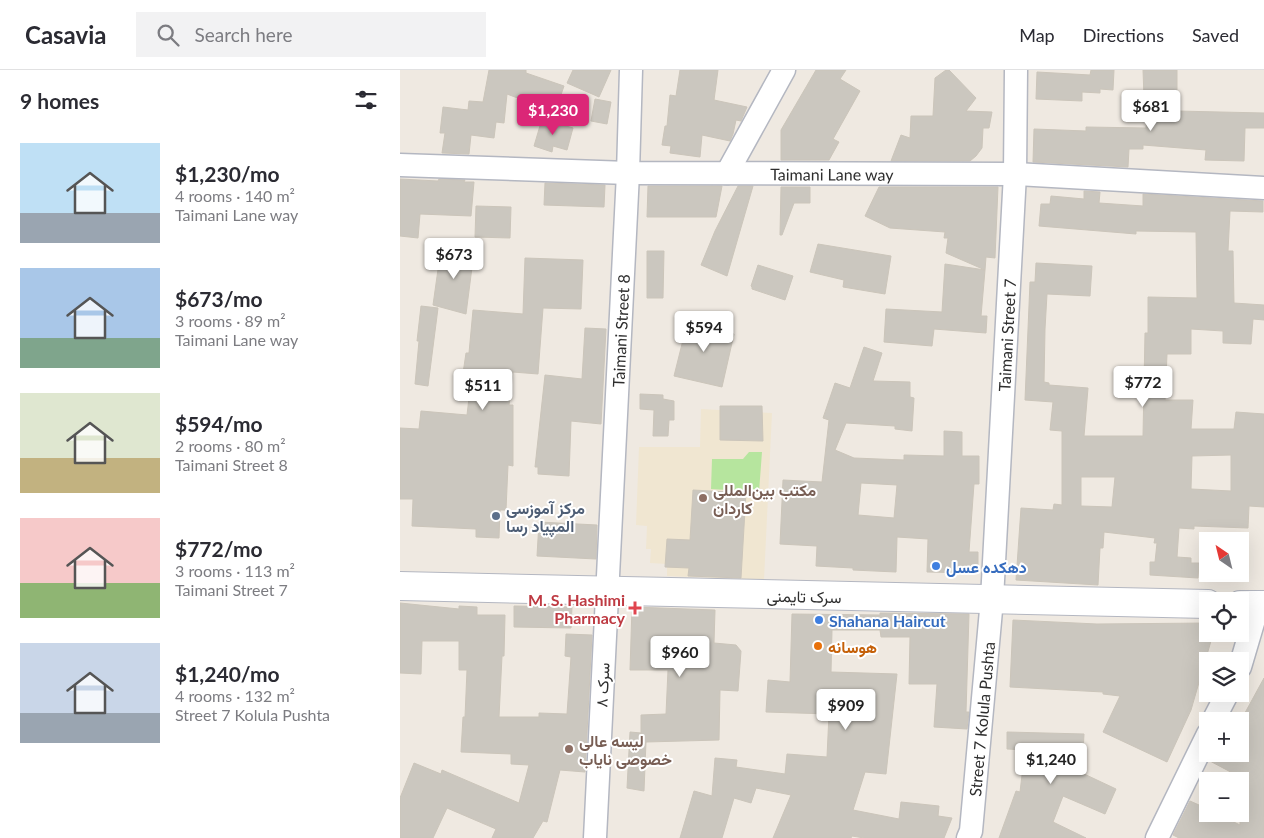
<!DOCTYPE html>
<html lang="en">
<head>
<meta charset="utf-8">
<style>
  :root { --surface:#fff; --page:#f2f2f3; --text:#2b2b33; --muted:#7c7c81; --line:#e1e1e2; --accent:#db2777 }
  body { margin:0; font-family:Lato,Vazirmatn,sans-serif; background:var(--page); color:var(--text); height:100vh; display:flex; flex-direction:column; font-size:19px; white-space:nowrap }
  * { box-sizing:border-box; margin:0 }
  p { font-size:16px; color:var(--muted) }
  .icon { flex:none; width:28px; height:28px; fill:none; stroke:currentColor; stroke-width:2; stroke-linecap:round; stroke-linejoin:round }
  .map { position:relative; flex:1; overflow:hidden }
  .panel { display:flex; flex-direction:column; background:var(--surface); width:400px }
  .panel>* { flex:none }
  .needle { width:32px; rotate:325deg }
  .controls { position:absolute; left:799px; top:462px; display:grid; gap:10px }
  .controls a { display:grid; place-items:center; width:50px; height:50px; border-radius:0px; background:var(--surface); box-shadow:0 5px 20px #0002; font-size:25px }
  .price { position:absolute; translate:-50% -42px; padding:0 11px; border-radius:5px; background:#fff; color:#222; font-size:16px; line-height:32px; filter:drop-shadow(0 1px 2px #0008) }
  .price::after { content:''; position:absolute; left:50%; top:30px; width:15px; height:11px; margin-left:-8px; background:inherit; clip-path:polygon(0 0,100% 0,50% 100%) }
  .price.on { background:var(--accent); color:#fff }
  ul { padding:0; list-style:none }
  li { display:flex; align-items:center; gap:15px; height:125px; padding:0 20px }
  li span { display:grid; place-items:center; flex:none; width:140px; height:100px; border-radius:0px; color:#555 }
  li>.icon { margin-inline-start:auto }
  span .icon { width:60px; height:60px; fill:#fffc; stroke-width:1 }
  li b { font-size:21px }
  h2 { display:flex; justify-content:space-between; align-items:center; height:60px; padding:0 20px; font-size:21px }
  header { display:flex; align-items:center; gap:30px; box-sizing:border-box; height:70px; padding:0 25px; background:var(--surface); border-bottom:1px solid var(--line) }
  header strong { font-size:24px }
  nav { display:flex; gap:28px; margin-inline-start:auto; font-size:18px }
  .search { width:350px; height:45px; background:var(--page); display:flex; align-items:center; gap:12px; box-sizing:border-box; padding:0 18px; border-radius:0px; color:var(--muted); font-size:19px }
  main { display:flex; flex:1; min-height:0 }
  .map>svg:first-child { display:block }
  .education { fill:#f0e6d1 }
  .green { fill:#b6e59e }
  .building { fill:#cbc7bf; stroke:#cbc5ba; fill-rule:evenodd }
  .lines { fill:none; stroke-linecap:round; stroke-linejoin:round }
  .street-casing { stroke:#b4b7c1; stroke-width:25 }
  .secondary-casing { stroke:#b4b7c1; stroke-width:30 }
  .street { stroke:#fff; stroke-width:22 }
  .secondary { stroke:#fff; stroke-width:28 }
  .education-dot { fill:#8d6e63; stroke:#fff; stroke-width:2 }
  .service-dot { fill:#5c6f8a; stroke:#fff; stroke-width:2 }
  .shop-dot { fill:#3f7fe0; stroke:#fff; stroke-width:2 }
  .health-dot { fill:#e0444e; stroke:#fff; stroke-width:2 }
  .food-dot { fill:#e8710a; stroke:#fff; stroke-width:2 }
  .labels { text-anchor:middle; dominant-baseline:central; stroke-width:4; stroke-linejoin:round; paint-order:stroke }
  .street-label { font-size:16px; fill:#2e2e2e; stroke:#fff }
  .education-label { font-size:16px; font-weight:bold; fill:#785e54; stroke:#fff; text-anchor:start }
  .service-label { font-size:16px; font-weight:bold; fill:#4e5e75; stroke:#fff; text-anchor:start }
  .shop-label { font-size:16px; font-weight:bold; fill:#366cbe; stroke:#fff; text-anchor:start }
  .health-label { font-size:16px; font-weight:bold; fill:#be3a42; stroke:#fff; text-anchor:end }
  .food-label { font-size:16px; font-weight:bold; fill:#c56008; stroke:#fff; text-anchor:start }
</style>
</head>
<body>
<header>
<strong>Casavia</strong>
<div class="search"><svg class="icon" aria-label="search" viewBox="0 0 24 24"><circle cx="10" cy="10" r="6"/><path d="M15 15l6 6"/></svg>Search here</div>
<nav><a>Map</a><a>Directions</a><a>Saved</a></nav>
</header>
<main>
<section class="panel">
<h2>9 homes<svg class="icon" aria-label="filters" viewBox="0 0 24 24"><path d="M4 7h16M4 17h16"/><circle cx="9" cy="7" r="2"/><circle cx="15" cy="17" r="2"/></svg></h2>
<ul>
<li><span style="background:linear-gradient(#bfe0f5 70%,#9aa5b1 0)"><svg class="icon" aria-label="home" viewBox="0 0 24 24"><path d="M3 11l9-7 9 7M6 9v11h12V9"/></svg></span><div><b>$1,230/mo</b><p>4 rooms · 140 m²</p><p>Taimani Lane way</p></div></li>
<li><span style="background:linear-gradient(#a9c7e8 70%,#7fa58c 0)"><svg class="icon" aria-label="home" viewBox="0 0 24 24"><path d="M3 11l9-7 9 7M6 9v11h12V9"/></svg></span><div><b>$673/mo</b><p>3 rooms · 89 m²</p><p>Taimani Lane way</p></div></li>
<li><span style="background:linear-gradient(#dfe7d0 65%,#c2b280 0)"><svg class="icon" aria-label="home" viewBox="0 0 24 24"><path d="M3 11l9-7 9 7M6 9v11h12V9"/></svg></span><div><b>$594/mo</b><p>2 rooms · 80 m²</p><p>Taimani Street 8</p></div></li>
<li><span style="background:linear-gradient(#f6c9c9 65%,#8fb573 0)"><svg class="icon" aria-label="home" viewBox="0 0 24 24"><path d="M3 11l9-7 9 7M6 9v11h12V9"/></svg></span><div><b>$772/mo</b><p>3 rooms · 113 m²</p><p>Taimani Street 7</p></div></li>
<li><span style="background:linear-gradient(#c9d6e8 70%,#9aa5b1 0)"><svg class="icon" aria-label="home" viewBox="0 0 24 24"><path d="M3 11l9-7 9 7M6 9v11h12V9"/></svg></span><div><b>$1,240/mo</b><p>4 rooms · 132 m²</p><p>Street 7 Kolula Pushta</p></div></li>
</ul>
</section>
<div class="map">
<svg width="864" height="768" viewBox="0 0 864 768">
  <rect width="100%" height="100%" fill="#efe9e1"/>
  <!-- education -->
  <polygon class="education" points="301,339 372,343 364,510 267,506 267,494 250,493 251,479 246,479 247,456 236,455 239,377 300,377"/>
  <!-- green -->
  <polygon class="green" points="349,382 362,382 359,422 311,419 312,389 343,389"/>
  <!-- building -->
  <g class="building">
    <polygon points="89,0 126,0 126,3 164,16 155,42 107,24 104,53 96,52 94,68 71,65 69,84 42,83 45,63 40,63 43,37 68,40 69,31 83,32"/>
    <polygon points="173,0 211,0 199,27 167,13"/>
    <polygon points="280,0 318,0 314,30 347,37 341,51 336,50 333,64 330,71 302,65 300,87 270,83 271,76 262,75 265,56 267,56 270,25 276,26"/>
    <polygon points="416,0 446,0 440,9 460,21 433,69 439,72 429,90 381,90 381,60"/>
    <polygon points="546,0 549,0 576,28 566,41 592,42 589,58 583,58 582,78 576,86 570,91 491,91 501,65 510,68 511,46 533,46 535,8"/>
    <polygon points="691,0 714,0 713,20 700,19 700,23 682,22 682,31 636,29 637,2 690,5"/>
    <polygon points="743,0 777,0 777,41 864,43 864,58 845,58 844,91 805,90 806,80 743,75 743,79 729,79 728,97 633,92 634,59 686,61 686,57 746,58 748,27 744,27"/>
    <polygon points="195,29 211,32 207,54 191,51"/>
    <polygon points="142,49 173,58 167,80 153,76 152,82 134,76"/>
    <polygon points="0,109 38,111 39,109 65,110 64,112 74,112 71,146 20,144 18,168 0,166"/>
    <polygon points="145,113 205,115 204,137 144,135"/>
    <polygon points="248,116 322,116 316,147 247,147"/>
    <polygon points="338,116 353,116 327,206 301,195 315,161"/>
    <polygon points="381,117 410,117 410,133 394,133 382,165 380,165"/>
    <polygon points="479,117 598,117 595,188 586,187 585,200 546,183 548,168 544,168 545,162 490,158 465,146"/>
    <path d="M684 121 700 122 699 133 743 136V124L863 131V142L830 141 828 181H833L834 233 864 235V250L853 249 851 274 823 273V261L791 259V284H767L765 330H793L791 359H834L836 342 864 344V437L849 436 848 458 794 456V459L779 458 777 487 791 488V493H799L798 508 750 505V492H755L757 473H754L755 468 704 462 703 478H700L698 515 616 510 621 438 653 440 654 434 662 435V361L650 360 653 332 625 330 630 212H635L636 193 692 196 690 226 647 224 645 259 644 312 649 313V315L688 318 684 366H743L745 263H748V227L797 228 796 162 736 161V164L639 156 641 134H650L651 126 684 129ZM831 385V421L791 419 792 386ZM681 407H715L712 437 681 436Z"/>
    <polygon points="76,136 111,137 110,168 75,167"/>
    <polygon points="418,174 491,186 485,224 443,217 444,210 410,202"/>
    <polygon points="41,178 74,182 66,244 33,235"/>
    <polygon points="247,181 264,181 263,228 247,228"/>
    <polygon points="125,188 183,190 181,239 143,238 138,304 113,302 109,335 113,335 113,396 108,395 106,440 100,440 99,468 76,467 76,459 12,456 13,429 0,429 0,358 19,359 21,341 67,345 71,311 62,310 66,283 69,283 73,240 123,244"/>
    <polygon points="545,194 585,200 581,246 587,246 586,263 534,259 532,276 484,272 486,239 542,242"/>
    <polygon points="358,195 393,206 385,230 352,219 352,217 351,216"/>
    <polygon points="21,236 38,238 28,316 15,314 19,271 17,271"/>
    <polygon points="289,246 314,252 313,257 334,264 322,317 274,306"/>
    <polygon points="185,258 206,259 201,354 171,351 169,406 138,404 138,397 135,397 145,305 182,309"/>
    <path d="M464 277 482 283 473 311 510 312V327L514 328 512 361 495 359V356L446 353 435 380 454 388 504 390V385L544 386V361L562 362V386H579V414H574L569 482H578V503L527 502 528 469 497 467 496 502 453 500V498L416 496 417 476 380 474 383 410 422 412 429 350 423 348 435 313 450 318ZM461 413 497 415 494 448 458 445Z"/>
    <polygon points="240,324 263,325 263,329 274,331 274,350 269,350 268,366 253,366 254,340 240,339"/>
    <polygon points="320,336 362,336 363,371 320,370"/>
    <polygon points="293,420 346,423 341,508 288,506 289,498 265,497 267,469 290,470"/>
    <polygon points="139,452 197,455 196,489 137,486"/>
    <polygon points="0,533 59,539 59,536 77,537 77,545 105,545 104,586 102,586 99,647 139,647 139,643 167,644 171,587 165,586 166,564 192,565 185,702 160,700 147,752 143,751 133,768 92,768 96,759 47,738 33,768 0,768 0,728 14,693 41,704 42,700 119,733 129,695 111,694 111,684 61,682 63,647 65,647 67,600 59,600 59,571 22,571 21,604 0,603"/>
    <polygon points="114,536 172,537 171,558 114,557"/>
    <polygon points="232,537 315,540 314,573 336,575 341,581 338,621 320,620 319,670 246,672 244,721 227,718 230,662 241,663 241,645 266,644 268,600 230,600"/>
    <polygon points="480,543 569,544 566,642 569,642 567,659 534,657 537,614 509,614 510,567 481,567 480,560 432,560 431,602 497,604 486,704 465,702 453,740 499,749 501,732 539,736 538,746 552,748 544,768 464,768 452,766 451,768 373,768 391,725 356,718 351,733 334,728 322,768 280,768 294,721 312,726 315,688 337,690 336,697 385,704 387,684 427,687 429,644 366,642 368,610 390,612 392,544 480,545"/>
    <polygon points="613,550 697,554 808,553 808,564 813,564 791,640 767,692 703,662 720,626 703,624 703,622 610,617"/>
    <polygon points="864,608 864,768 779,768 773,765 790,731 808,739 808,744 817,744 840,755 840,707 810,691 813,684 840,684 840,652"/>
    <polygon points="607,662 684,664 682,703 716,719 705,744 663,726 653,752 686,768 599,768 616,721 620,722 625,680 607,679"/>
  </g>
  <g class="lines">
    <!-- street casing -->
    <g class="street-casing">
      <g id="street">
        <path id="s1" d="M0 95 228 103 615 104 864 118"/>
        <polyline points="327,103 384,0"/>
        <polyline points="840,597 858,536"/>
        <polyline points="813,651 827,624"/>
        <path id="s2" d="M195 768 228 103 231 0"/>
        <path id="s3" d="M568 768 571 761 592 529 615 104 616 0"/>
        <polyline points="757,768 808,664"/>
      </g>
    </g>
    <!-- secondary casing -->
    <g class="secondary-casing">
      <g id="secondary">
        <polyline points="0,516 808,534"/>
        <polyline points="840,535 864,535"/>
      </g>
    </g>
    <!-- street -->
    <use href="#street" class="street"/>
    <!-- secondary -->
    <use href="#secondary" class="secondary"/>
  </g>
  <!-- markers -->
  <g class="education-dot">
    <circle cx="303" cy="428" r="5"/>
    <circle cx="169" cy="679" r="5"/>
  </g>
  <circle class="service-dot" cx="96" cy="446" r="5"/>
  <g class="shop-dot">
    <circle cx="536" cy="496" r="5"/>
    <circle cx="419" cy="550" r="5"/>
  </g>
  <path class="health-dot" d="M232.5 530.5h5v5h5v5h-5v5h-5v-5h-5v-5h5z"/>
  <circle class="food-dot" cx="418" cy="576" r="5"/>
  <g class="labels">
    <!-- street labels -->
    <g class="street-label">
      <text stroke="none"><textPath href="#s1" startOffset="432">Taimani Lane way</textPath></text>
      <text stroke="none"><textPath href="#s2" startOffset="508">Taimani Street 8</textPath></text>
      <text stroke="none"><textPath href="#s3" startOffset="505">Taimani Street 7</textPath></text>
      <text transform="translate(404 526) rotate(1)">سرک تایمنی</text>
      <text transform="translate(202 615) rotate(-87)">سرک ۸</text>
      <text stroke="none"><textPath href="#s3" startOffset="120">Street 7 Kolula Pushta</textPath></text>
    </g>
    <!-- education labels -->
    <g class="education-label">
      <text x="313" y="419">مکتب بین‌المللی<tspan x="313" dy="18">کاردان</tspan></text>
      <text x="179" y="670">لیسه عالی<tspan x="179" dy="18">خصوصی نایاب</tspan></text>
    </g>
    <!-- service labels -->
    <g class="service-label">
      <text x="106" y="437">مرکز آموزسی<tspan x="106" dy="18">المپیاد رسا</tspan></text>
    </g>
    <!-- shop labels -->
    <g class="shop-label">
      <text x="546" y="496">دهکده عسل</text>
      <text x="429" y="550">Shahana Haircut</text>
    </g>
    <!-- health labels -->
    <g class="health-label">
      <text x="225" y="529">M. S. Hashimi<tspan x="225" dy="18">Pharmacy</tspan></text>
    </g>
    <!-- food labels -->
    <g class="food-label">
      <text x="428" y="576">هوسانه</text>
    </g>
  </g>
</svg>
<div class="controls">
<a><svg class="needle" viewBox="-14 -14 28 28"><path d="M0-13l5 13h-10z" fill="#e53935"/><path d="M0 13l5-13h-10z" fill="#7c7c81"/></svg></a>
<a><svg class="icon" aria-label="locate" viewBox="0 0 24 24"><circle cx="12" cy="12" r="6"/><path d="M12 2v4M12 18v4M2 12h4M18 12h4"/></svg></a>
<a><svg class="icon" aria-label="layers" viewBox="0 0 24 24"><path d="M12 4l9 5-9 5-9-5zM3 14l9 5 9-5"/></svg></a>
<a>+</a>
<a>−</a>
</div>
<b class="price" style="left:751px;top:62px">$681</b>
<b class="price on" style="left:153px;top:66px">$1,230</b>
<b class="price" style="left:54px;top:210px">$673</b>
<b class="price" style="left:304px;top:283px">$594</b>
<b class="price" style="left:743px;top:338px">$772</b>
<b class="price" style="left:83px;top:341px">$511</b>
<b class="price" style="left:280px;top:608px">$960</b>
<b class="price" style="left:446px;top:661px">$909</b>
<b class="price" style="left:651px;top:715px">$1,240</b>
</div>
</main>
</body>
</html>
